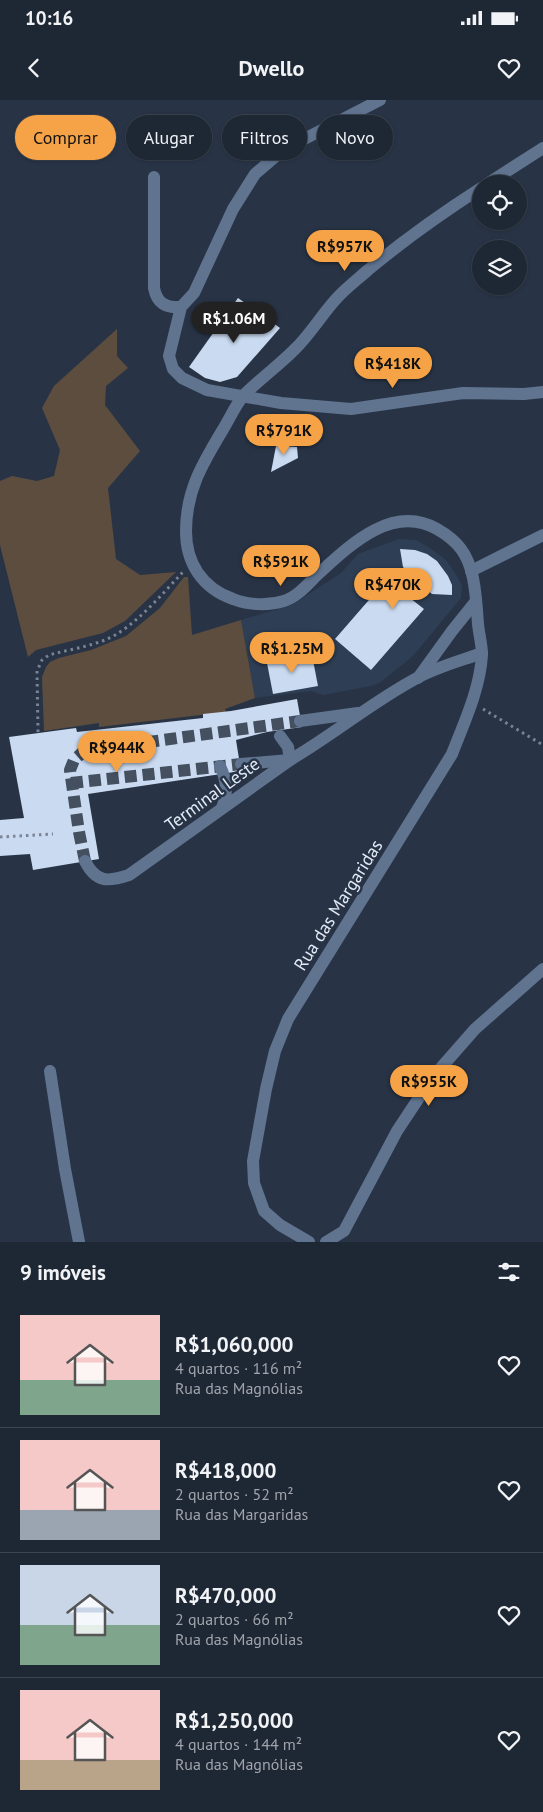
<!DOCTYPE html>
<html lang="pt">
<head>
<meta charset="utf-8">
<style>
  :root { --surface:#1e2734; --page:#262f3c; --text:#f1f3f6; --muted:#a1a5ac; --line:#3c444f; --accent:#f5a346 }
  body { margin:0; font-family:"PT Sans",sans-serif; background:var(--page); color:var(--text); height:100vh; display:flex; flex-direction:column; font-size:19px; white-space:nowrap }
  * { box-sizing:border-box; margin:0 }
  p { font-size:16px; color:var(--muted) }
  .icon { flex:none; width:28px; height:28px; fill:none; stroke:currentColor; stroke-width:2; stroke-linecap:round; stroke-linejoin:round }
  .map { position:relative; height:1142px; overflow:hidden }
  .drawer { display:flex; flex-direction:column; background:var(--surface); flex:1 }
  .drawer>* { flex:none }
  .guide { position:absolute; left:15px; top:15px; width:514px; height:45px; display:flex; gap:10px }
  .fabs { position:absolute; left:472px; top:75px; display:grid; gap:10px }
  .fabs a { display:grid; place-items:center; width:55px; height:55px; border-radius:50%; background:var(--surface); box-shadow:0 1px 4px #0004,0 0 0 1px var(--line); font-size:25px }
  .price { position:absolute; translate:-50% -42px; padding:0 11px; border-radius:18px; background:var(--accent); color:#111; font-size:16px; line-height:32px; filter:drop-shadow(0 1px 2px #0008) }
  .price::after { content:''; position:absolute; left:50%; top:30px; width:15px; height:11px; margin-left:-8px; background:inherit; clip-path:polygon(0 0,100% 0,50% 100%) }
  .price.selected { background:#222; color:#fff }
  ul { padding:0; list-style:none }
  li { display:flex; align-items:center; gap:15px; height:125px; padding:0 20px }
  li+li { border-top:1px solid var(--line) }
  li span { display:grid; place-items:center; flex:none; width:140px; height:100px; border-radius:0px; color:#555 }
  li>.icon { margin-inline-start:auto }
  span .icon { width:60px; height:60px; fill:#fffc; stroke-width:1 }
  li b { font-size:21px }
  h2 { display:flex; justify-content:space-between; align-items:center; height:60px; padding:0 20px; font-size:21px }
  .tag { padding:0 18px; border-radius:22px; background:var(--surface); box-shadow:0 1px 4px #0004,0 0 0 1px var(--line); font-size:18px; line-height:45px }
  .tag.selected { background:var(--accent); color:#111 }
  .status { display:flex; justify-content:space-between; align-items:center; height:35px; padding:0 25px; background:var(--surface); direction:ltr }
  .status svg { height:14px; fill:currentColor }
  header { display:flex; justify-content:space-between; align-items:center; height:65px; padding:0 20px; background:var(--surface); font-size:22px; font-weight:600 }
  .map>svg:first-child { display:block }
  .built { fill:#2e3e55 }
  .green { fill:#5d4d3e }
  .building { fill:#cadaf1 }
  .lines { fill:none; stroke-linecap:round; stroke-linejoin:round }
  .minor-tunnel { stroke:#444f60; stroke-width:12; stroke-dasharray:12 6; stroke-linecap:butt }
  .path { stroke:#7a8494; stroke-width:3; stroke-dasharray:2.5 4; stroke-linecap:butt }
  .minor { stroke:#607490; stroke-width:12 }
  .labels { text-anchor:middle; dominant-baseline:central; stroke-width:5; stroke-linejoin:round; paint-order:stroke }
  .street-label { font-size:18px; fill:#e2eaf6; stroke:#283446 }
</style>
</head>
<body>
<div class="status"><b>10:16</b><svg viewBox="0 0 49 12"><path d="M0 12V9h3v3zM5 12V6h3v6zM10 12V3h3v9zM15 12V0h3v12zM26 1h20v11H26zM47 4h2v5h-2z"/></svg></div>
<header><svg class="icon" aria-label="back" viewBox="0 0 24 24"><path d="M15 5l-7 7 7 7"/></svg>Dwello<svg class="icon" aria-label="heart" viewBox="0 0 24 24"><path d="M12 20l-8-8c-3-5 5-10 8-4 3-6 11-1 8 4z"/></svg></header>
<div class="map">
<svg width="543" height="1142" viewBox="0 0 543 1142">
  <rect width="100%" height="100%" fill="#283446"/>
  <!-- built -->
  <polygon class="built" points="399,439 416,440 430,448 446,460 456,474 462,486 461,498 413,556 381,582 371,586 323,595 311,591 255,598 241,520 292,505 341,473 358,454"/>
  <!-- green -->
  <g class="green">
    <polygon points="117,229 117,256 128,268 106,286 105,305 140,351 108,388 116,459 140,475 176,472 125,521 103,533 36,550 28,557 0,445 0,381 12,376 37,381 54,376 60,350 42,308 54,286"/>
    <polygon points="184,477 188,477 192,535 241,520 255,598 225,609 226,612 99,627 99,623 44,631 42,577 46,567 50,562 59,558 91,550 126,536 160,508"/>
  </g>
  <!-- building -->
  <g class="building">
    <polygon points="238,198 280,228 237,277 220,282 205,278 189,267"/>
    <polygon points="276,346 297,347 298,358 271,372"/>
    <polygon points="400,449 415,450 427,454 437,461 448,476 452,485 452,495 432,494 421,485 410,498 424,509 371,570 335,539 388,478 404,492 415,480 403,467"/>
    <polygon points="312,555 318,586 273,594 267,563"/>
    <polygon points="297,599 302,627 267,632 236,640 241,671 88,694 99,759 33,770 30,754 0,756 0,720 24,718 9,637 76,628 77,632 203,618 203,614 231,611"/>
  </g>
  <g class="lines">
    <!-- minor-tunnel -->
    <g class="minor-tunnel">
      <polyline points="71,683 241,664"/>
      <polyline points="85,761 79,732 70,670 74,660 84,651 300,621"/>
    </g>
    <!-- path -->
    <g class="path">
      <polyline points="483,609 543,645"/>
      <path d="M38 632 37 571 42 560 49 555C67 550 87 547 105 540 134 528 161 495 183 472"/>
      <polyline points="0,737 53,734"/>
    </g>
    <!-- minor -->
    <g class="minor">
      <polyline points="380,0 283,50 255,74 233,109 194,193 181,207 169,256 173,269 182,278 207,290 281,303 351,309 463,293 524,294 543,292"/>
      <path d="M154 77V188C157 203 165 208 181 207"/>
      <polyline points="487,84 543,48"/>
      <polyline points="471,471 543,435"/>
      <polyline points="418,578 452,531 476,501"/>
      <polyline points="300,621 358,613"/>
      <polyline points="280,636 288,647 290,660"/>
      <polyline points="241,664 290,660"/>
      <path d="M220 666C227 681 228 692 222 708"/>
      <path d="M85 761C96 783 108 782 129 775L290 660C333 635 372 602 417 578 437 567 460 561 482 553"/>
      <polyline points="50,971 65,1069 79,1142"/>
      <path d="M309 1142 280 1125 264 1111 254 1083 253 1061 266 989 275 951 288 919 452 654C464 623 480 589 482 555 482 545 479 534 478 524 477 508 476 493 473 478 468 454 458 441 437 429 391 403 348 447 316 476 307 485 297 497 284 501 268 506 248 505 233 499 202 488 186 463 186 431 186 389 204 361 225 326 231 316 236 304 244 295 260 279 278 266 294 250 310 235 322 214 337 198 346 188 358 179 368 170 404 140 442 113 481 88"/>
      <polyline points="326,1142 344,1131 397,1031 432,978 475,929 543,869"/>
    </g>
  </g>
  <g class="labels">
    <!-- street labels -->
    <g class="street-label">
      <text transform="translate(212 694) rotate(-36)">Terminal Leste</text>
      <text transform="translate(338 805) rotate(-58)">Rua das Margaridas</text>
    </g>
  </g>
</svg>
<div class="fabs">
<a><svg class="icon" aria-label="locate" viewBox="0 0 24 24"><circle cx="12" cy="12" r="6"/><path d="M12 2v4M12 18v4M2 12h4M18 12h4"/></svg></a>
<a><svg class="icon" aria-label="layers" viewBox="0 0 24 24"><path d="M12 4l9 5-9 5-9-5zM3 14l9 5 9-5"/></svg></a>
</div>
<b class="price" style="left:345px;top:172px">R$957K</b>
<b class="price selected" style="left:234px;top:244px">R$1.06M</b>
<b class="price" style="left:393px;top:289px">R$418K</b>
<b class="price" style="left:284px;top:356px">R$791K</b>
<b class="price" style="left:281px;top:487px">R$591K</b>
<b class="price" style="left:393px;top:510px">R$470K</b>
<b class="price" style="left:292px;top:574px">R$1.25M</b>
<b class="price" style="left:117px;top:673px">R$944K</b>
<b class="price" style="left:429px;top:1007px">R$955K</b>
<div class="guide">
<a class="tag selected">Comprar</a>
<a class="tag">Alugar</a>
<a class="tag">Filtros</a>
<a class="tag">Novo</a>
</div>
</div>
<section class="drawer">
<h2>9 imóveis<svg class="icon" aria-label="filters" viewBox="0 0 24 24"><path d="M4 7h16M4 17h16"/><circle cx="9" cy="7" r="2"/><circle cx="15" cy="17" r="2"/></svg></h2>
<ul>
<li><span style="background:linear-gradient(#f6c9c9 65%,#7fa58c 0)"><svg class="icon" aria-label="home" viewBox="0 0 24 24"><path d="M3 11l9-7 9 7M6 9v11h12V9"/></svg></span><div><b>R$1,060,000</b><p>4 quartos · 116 m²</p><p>Rua das Magnólias</p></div><svg class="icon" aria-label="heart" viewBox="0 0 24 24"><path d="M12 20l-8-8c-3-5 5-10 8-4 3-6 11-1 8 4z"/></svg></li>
<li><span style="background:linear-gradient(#f6c9c9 70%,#9aa5b1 0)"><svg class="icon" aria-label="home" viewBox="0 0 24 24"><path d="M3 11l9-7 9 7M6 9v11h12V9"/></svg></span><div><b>R$418,000</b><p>2 quartos · 52 m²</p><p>Rua das Margaridas</p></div><svg class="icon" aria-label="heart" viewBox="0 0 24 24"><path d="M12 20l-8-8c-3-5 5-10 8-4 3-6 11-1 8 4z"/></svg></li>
<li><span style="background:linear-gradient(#c9d6e8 60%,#7fa58c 0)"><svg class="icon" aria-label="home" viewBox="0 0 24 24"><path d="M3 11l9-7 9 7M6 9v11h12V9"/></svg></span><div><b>R$470,000</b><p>2 quartos · 66 m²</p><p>Rua das Magnólias</p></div><svg class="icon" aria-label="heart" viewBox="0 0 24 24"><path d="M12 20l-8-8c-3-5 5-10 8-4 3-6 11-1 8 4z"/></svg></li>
<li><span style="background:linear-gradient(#f6c9c9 70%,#b9a48a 0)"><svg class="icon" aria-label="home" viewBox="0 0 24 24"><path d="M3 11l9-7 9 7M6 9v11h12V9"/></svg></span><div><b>R$1,250,000</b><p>4 quartos · 144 m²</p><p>Rua das Magnólias</p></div><svg class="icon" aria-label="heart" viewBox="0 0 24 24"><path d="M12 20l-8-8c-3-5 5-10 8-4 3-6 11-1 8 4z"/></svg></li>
</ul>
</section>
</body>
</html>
